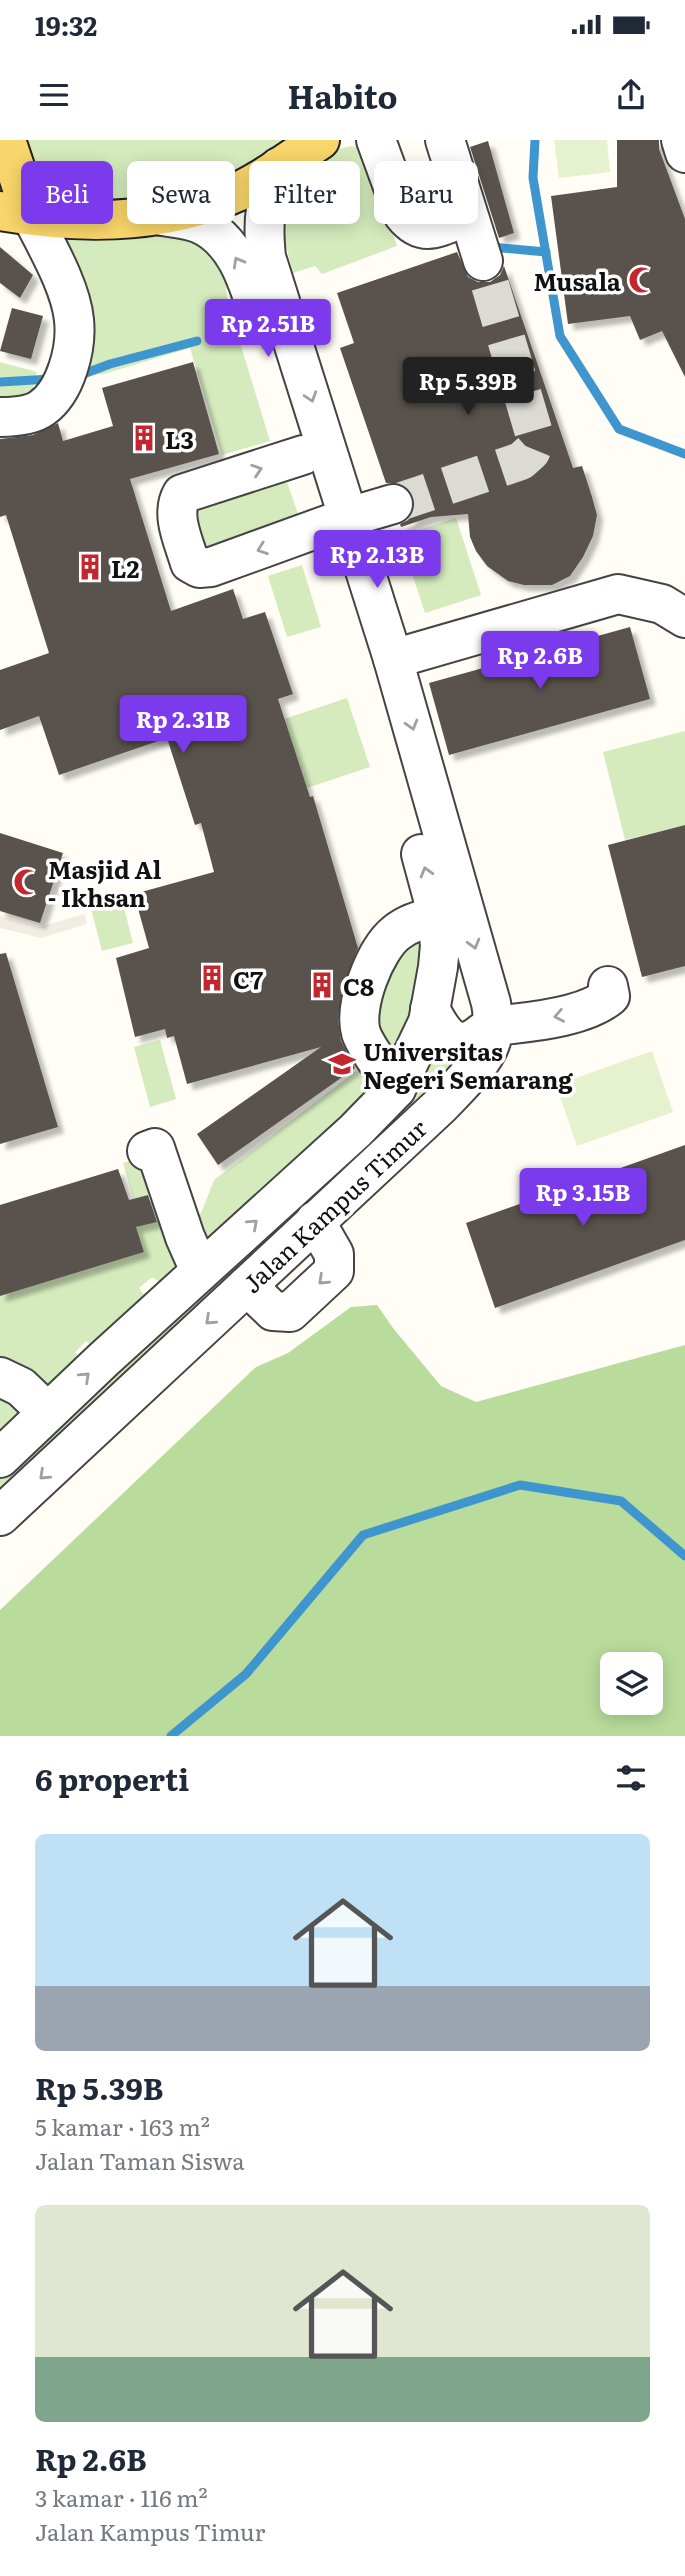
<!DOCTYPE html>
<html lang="id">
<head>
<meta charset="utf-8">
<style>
  :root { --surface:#fff; --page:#f2f2f3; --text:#1f2937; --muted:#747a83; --accent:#7c3aed }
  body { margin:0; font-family:Literata,serif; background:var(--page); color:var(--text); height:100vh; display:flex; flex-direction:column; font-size:26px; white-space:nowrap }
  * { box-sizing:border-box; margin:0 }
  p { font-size:23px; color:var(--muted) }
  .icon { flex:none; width:38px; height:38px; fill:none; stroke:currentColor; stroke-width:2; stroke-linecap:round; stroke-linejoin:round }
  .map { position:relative; height:1596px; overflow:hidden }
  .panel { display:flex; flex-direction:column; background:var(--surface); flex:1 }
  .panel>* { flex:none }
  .banner { position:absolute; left:21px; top:21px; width:644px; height:63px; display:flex; gap:14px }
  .fabs { position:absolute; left:600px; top:1512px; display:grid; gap:14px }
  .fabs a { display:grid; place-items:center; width:63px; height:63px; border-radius:10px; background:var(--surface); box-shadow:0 4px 18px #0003; font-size:35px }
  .price { position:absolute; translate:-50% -60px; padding:0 16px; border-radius:7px; background:var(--accent); color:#fff; font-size:23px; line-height:46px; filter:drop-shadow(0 2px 4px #0008) }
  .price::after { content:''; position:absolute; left:50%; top:42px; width:21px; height:16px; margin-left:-10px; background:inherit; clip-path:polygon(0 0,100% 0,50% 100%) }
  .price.current { background:#222; color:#fff }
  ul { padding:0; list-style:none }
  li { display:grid; align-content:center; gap:14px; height:371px; padding:0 35px }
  li span { display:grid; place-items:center; height:217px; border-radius:10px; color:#555 }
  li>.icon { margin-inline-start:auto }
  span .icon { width:126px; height:126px; fill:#fffc; stroke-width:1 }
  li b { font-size:30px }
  h2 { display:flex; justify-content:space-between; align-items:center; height:84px; padding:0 35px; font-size:30px }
  .chip { padding:0 24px; border-radius:10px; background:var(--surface); box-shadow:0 4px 18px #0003; font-size:24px; line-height:63px }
  .chip.current { background:var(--accent); color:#fff }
  .status { display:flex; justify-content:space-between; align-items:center; height:49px; padding:0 35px; background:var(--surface); direction:ltr }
  .status svg { height:19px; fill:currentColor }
  header { display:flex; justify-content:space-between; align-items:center; height:91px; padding:0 35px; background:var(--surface); font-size:32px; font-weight:700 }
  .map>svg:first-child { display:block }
  .green { fill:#d5ebbd }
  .forest { fill:#b9dc9c; fill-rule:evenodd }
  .pitch { fill:#e6f2cf }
  .plaza { fill:#f1ede2 }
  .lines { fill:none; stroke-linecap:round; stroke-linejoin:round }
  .stream { stroke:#3f96cf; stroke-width:9 }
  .building { fill:#5a524d; filter:url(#shadow) }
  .minor-tunnel { stroke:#dbdad3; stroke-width:38; stroke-dasharray:38 19; stroke-linecap:butt }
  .minor-casing { stroke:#444; stroke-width:42 }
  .major-casing { stroke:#222; stroke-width:42 }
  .minor { stroke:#fff; stroke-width:38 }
  .major { stroke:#f9d66b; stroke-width:38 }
  .oneway { stroke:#a0a0a0 }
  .labels { text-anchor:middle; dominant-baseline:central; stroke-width:7; stroke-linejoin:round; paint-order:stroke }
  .poi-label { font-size:24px; font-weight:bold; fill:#111; stroke:#fff; text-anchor:start }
  .street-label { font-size:24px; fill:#111; stroke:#fff }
</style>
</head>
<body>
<div class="status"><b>19:32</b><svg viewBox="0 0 49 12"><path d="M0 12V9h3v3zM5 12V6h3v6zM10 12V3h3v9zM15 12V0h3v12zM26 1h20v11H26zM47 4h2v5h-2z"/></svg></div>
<header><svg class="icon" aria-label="menu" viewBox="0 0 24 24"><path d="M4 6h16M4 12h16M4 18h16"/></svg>Habito<svg class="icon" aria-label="share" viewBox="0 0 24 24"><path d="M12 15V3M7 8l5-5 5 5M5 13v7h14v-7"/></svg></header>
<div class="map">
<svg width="685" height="1596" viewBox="0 0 685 1596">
  <defs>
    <filter id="shadow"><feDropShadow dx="6" dy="6" stdDeviation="2" flood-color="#0004"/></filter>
  </defs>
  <rect width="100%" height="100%" fill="#fffdf5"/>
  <!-- green -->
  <g class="green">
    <polygon points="20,0 305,0 166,67 46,65"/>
    <polygon points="351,6 365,9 397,106 322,134 315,126 293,133 278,74 285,48 339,9"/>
    <polygon points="170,89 216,109 226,142 227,160 270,301 222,315 190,208 104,234 90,235 82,226 52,91"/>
    <polygon points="0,222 37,232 31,254 0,265"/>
    <polygon points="282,328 303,388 199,421 193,360"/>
    <polygon points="456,378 481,455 425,473 400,396"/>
    <polygon points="302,425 321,487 287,497 268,436"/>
    <polygon points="347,558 370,627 307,648 284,579"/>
    <polygon points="685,591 685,685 625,700 603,612"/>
    <polygon points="121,756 133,803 102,811 90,765"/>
    <polygon points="423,786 417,855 391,927 382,915 373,839"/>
    <polygon points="428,882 477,909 0,1376 0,1156 144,1111 136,1087 165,1079 179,1124 160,1142 152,1137 139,1148 145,1156 92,1206 86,1201 75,1212 79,1218 355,991"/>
    <polygon points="160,900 176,959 150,967 134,907"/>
    <polygon points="366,914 373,950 207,1099 195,1080 202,1071 214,1040 360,928"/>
    <polygon points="148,1016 158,1052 133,1059 123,1023"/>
  </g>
  <!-- forest -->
  <path class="forest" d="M377 1165 393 1188 441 1246 476 1262 685 1205V1596H0V1470L256 1227 288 1213 351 1167ZM612 1524H651V1563H612Z"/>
  <!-- pitch -->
  <g class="pitch">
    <polygon points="554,0 607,0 610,32 559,38"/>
    <polygon points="652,911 673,972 577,1006 556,945"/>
  </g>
  <!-- plaza -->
  <polygon class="plaza" points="84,774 87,784 41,798 0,788 0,776 40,787"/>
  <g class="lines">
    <!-- stream -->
    <g class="stream">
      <polyline points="535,0 533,38 560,196 619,289 685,314"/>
      <polyline points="492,107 546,112"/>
      <polyline points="78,236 110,224 197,201"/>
      <polyline points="0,242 51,239"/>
      <polyline points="171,1596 246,1534 363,1395 520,1345 621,1361 685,1416"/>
    </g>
  </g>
  <!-- building -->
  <g class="building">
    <polygon points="617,0 659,0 659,9 685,79 685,237 662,191 640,200 630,176 568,184 551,56 617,47"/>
    <polygon points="488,1 514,93 499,98 470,7"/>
    <polygon points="0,107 33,135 20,158 0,143"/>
    <polygon points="457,112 468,137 478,142 490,142 500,135 504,126 573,328 582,326 592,357 597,375 593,396 583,417 570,436 552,445 524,445 508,441 487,426 476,411 470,397 468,374 431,377 401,387 400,384 408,380 414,370 414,357 409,349 399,343 386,343 340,208 354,203 337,153"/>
    <polygon points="12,168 43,176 31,219 0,211"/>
    <polygon points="193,222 219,314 130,339 171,471 233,449 243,479 265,472 293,554 278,559 310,657 313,656 358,808 342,848 338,880 341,901 355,928 218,1025 197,994 321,907 187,944 174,896 167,898 165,889 135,897 116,818 149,808 134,754 214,732 201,683 195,685 167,598 59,635 39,576 0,590 0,530 49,513 6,375 0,377 0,299 33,295 58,283 63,301 113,286 102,248"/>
    <polygon points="630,487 650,559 449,615 429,543"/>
    <polygon points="685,685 685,826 642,837 608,705"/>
    <polygon points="0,693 63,713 40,783 0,771"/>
    <polygon points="6,813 58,987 0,1004 0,814"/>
    <polygon points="685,1005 685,1100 495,1168 466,1083"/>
    <polygon points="118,1029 129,1060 148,1055 157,1082 136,1087 144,1112 0,1156 0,1065"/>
  </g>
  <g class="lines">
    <!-- minor-tunnel -->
    <polyline class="minor-tunnel" points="393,364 521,321 531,312 536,300 483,121"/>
    <!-- minor casing -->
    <g class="minor-casing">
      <g id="minor">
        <path d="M376 0 403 74C424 101 442 85 468 75"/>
        <polyline points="445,0 483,121"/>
        <polyline points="681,0 685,13"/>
        <path d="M162 76C175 78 189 79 200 84 237 100 249 145 260 180"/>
        <path d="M0 277C12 277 31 276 42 268 66 251 77 208 74 180 71 147 46 105 31 75"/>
        <path d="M303 315 182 354C170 375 184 402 190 423L199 428 211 427 349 377 393 364"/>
        <polyline points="393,519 618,454 662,464 685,478"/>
        <path d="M430 869C436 880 444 897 457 901 474 906 482 888 496 885 501 884 507 885 512 884 541 881 588 875 610 856L608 846"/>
        <path d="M396 949C388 937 365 906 361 893 353 866 375 810 396 793 408 783 422 779 437 777"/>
        <polyline points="147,1011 155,1008 185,1097 200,1131"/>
        <polyline points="247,1146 273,1171 290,1172 334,1131 334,1114 315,1081"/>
        <polyline points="0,1237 21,1247 47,1272"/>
        <polyline points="0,1318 103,1220 355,991 396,949 428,882 438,827 440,805 435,766 421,714"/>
        <path d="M0 1376 441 965C456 949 485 922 491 901 495 888 493 875 491 863L393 519 266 117C262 77 265 64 279 27"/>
      </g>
    </g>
    <!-- major casing -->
    <g class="major-casing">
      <g id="major">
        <polyline points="6,0 31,75"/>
        <path d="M0 71C74 84 157 85 228 56 259 44 292 18 320 0"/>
      </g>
    </g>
    <!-- minor -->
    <use href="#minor" class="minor"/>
    <!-- major -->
    <use href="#major" class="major"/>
  </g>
  <!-- one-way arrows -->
  <defs><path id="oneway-chevron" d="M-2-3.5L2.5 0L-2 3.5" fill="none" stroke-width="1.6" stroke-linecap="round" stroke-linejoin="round" transform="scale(1.75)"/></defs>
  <g class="oneway">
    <use href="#oneway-chevron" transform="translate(238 122) rotate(-119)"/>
    <use href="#oneway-chevron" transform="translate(311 257) rotate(72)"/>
    <use href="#oneway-chevron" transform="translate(257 330) rotate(-18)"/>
    <use href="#oneway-chevron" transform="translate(262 409) rotate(160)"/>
    <use href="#oneway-chevron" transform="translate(412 585) rotate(74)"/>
    <use href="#oneway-chevron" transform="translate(426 732) rotate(-106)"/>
    <use href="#oneway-chevron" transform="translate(474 804) rotate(74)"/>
    <use href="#oneway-chevron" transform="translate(559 876) rotate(169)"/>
    <use href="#oneway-chevron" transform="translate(253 1084) rotate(-42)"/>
    <use href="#oneway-chevron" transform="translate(323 1140) rotate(137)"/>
    <use href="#oneway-chevron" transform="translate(210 1180) rotate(137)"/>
    <use href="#oneway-chevron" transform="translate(85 1237) rotate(-43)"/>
    <use href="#oneway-chevron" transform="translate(44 1335) rotate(137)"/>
  </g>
  <!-- icons -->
  <defs>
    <g id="mosque-bare" transform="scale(2.1)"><path d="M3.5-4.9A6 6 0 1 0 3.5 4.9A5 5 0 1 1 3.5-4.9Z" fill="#c4262e" stroke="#fff" stroke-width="2.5" paint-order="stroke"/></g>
    <g id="building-bare" transform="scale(2.1)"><path d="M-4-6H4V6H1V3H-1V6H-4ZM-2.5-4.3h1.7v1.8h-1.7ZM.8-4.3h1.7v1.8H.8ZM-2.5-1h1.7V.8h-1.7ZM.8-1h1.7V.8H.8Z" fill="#c4262e" stroke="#fff" stroke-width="2.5" paint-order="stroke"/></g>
    <g id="university-bare" transform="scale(2.1)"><path d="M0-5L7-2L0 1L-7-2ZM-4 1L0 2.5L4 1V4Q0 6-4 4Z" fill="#c4262e" stroke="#fff" stroke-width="2.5" paint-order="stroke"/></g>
  </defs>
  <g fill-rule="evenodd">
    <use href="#mosque-bare" x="642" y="140"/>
    <use href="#building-bare" x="144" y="298"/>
    <use href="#building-bare" x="90" y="427"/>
    <use href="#mosque-bare" x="27" y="742"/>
    <use href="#building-bare" x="212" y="838"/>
    <use href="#building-bare" x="322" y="845"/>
    <use href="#university-bare" x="342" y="924"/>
  </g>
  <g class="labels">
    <!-- poi labels -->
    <g class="poi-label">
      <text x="621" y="140" text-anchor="end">Musala</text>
      <text x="165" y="298">L3</text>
      <text x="111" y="427">L2</text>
      <text x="48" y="728">Masjid Al<tspan x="48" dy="28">- Ikhsan</tspan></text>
      <text x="233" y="838">C7</text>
      <text x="343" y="845">C8</text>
      <text x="363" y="910">Universitas<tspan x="363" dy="28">Negeri Semarang</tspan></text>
    </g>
    <!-- street labels -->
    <g class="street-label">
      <text transform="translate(334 1065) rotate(-43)">Jalan Kampus Timur</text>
    </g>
  </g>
</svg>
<div class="fabs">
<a><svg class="icon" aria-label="layers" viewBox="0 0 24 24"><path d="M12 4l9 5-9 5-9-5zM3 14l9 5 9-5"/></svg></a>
</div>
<b class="price" style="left:268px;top:219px">Rp 2.51B</b>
<b class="price current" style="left:468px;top:277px">Rp 5.39B</b>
<b class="price" style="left:377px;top:450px">Rp 2.13B</b>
<b class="price" style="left:540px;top:551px">Rp 2.6B</b>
<b class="price" style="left:183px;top:615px">Rp 2.31B</b>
<b class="price" style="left:583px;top:1088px">Rp 3.15B</b>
<div class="banner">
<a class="chip current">Beli</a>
<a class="chip">Sewa</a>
<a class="chip">Filter</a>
<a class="chip">Baru</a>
</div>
</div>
<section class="panel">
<h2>6 properti<svg class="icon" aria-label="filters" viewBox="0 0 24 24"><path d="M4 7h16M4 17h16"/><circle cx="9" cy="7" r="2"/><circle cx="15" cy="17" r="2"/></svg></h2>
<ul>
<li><span style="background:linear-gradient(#bfe0f5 70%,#9aa5b1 0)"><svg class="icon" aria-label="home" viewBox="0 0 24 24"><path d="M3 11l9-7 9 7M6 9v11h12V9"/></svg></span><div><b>Rp 5.39B</b><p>5 kamar · 163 m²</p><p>Jalan Taman Siswa</p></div></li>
<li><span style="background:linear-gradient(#dfe7d0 70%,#7fa58c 0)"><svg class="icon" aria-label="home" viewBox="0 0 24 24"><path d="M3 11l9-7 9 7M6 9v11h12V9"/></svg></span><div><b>Rp 2.6B</b><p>3 kamar · 116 m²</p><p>Jalan Kampus Timur</p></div></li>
</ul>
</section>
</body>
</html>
